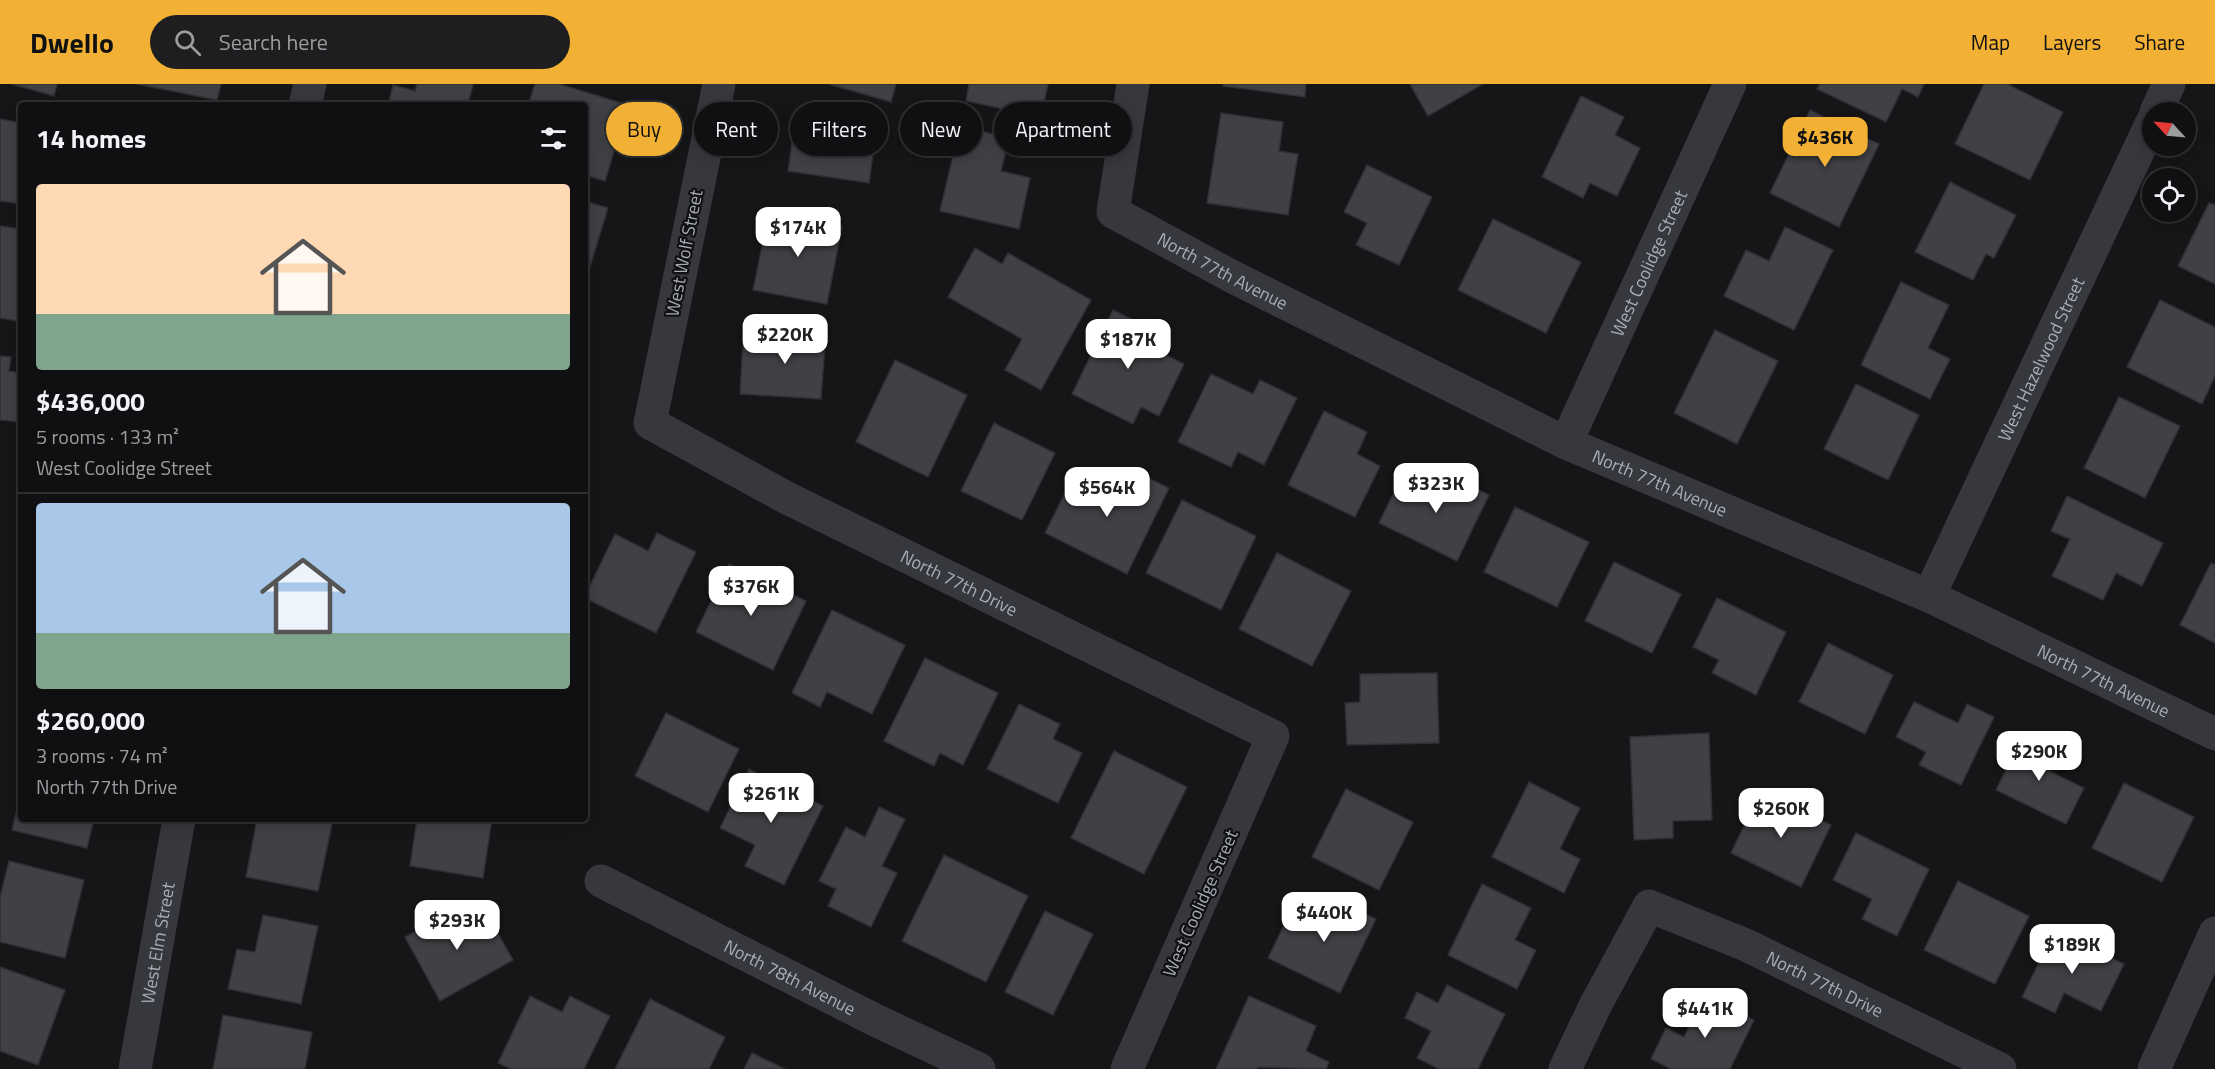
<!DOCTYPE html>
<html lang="en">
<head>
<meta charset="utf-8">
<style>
  :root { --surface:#101012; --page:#1e1e20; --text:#f1f3f6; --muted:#9c9d9f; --line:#303032; --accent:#f2b134 }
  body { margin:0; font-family:"Titillium Web",sans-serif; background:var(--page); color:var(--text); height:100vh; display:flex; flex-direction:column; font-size:22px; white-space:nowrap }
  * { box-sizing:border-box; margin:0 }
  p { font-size:20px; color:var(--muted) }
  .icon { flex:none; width:33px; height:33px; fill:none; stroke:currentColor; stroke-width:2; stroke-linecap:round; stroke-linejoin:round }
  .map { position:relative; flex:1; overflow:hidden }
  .sheet { position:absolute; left:18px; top:18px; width:570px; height:720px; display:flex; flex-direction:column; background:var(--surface); border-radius:6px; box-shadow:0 3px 15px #0003,0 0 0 2px var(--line) }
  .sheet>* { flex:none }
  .hud { position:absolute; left:606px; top:18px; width:570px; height:54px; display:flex; gap:12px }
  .needle { width:39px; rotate:296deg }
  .buttons { position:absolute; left:2142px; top:18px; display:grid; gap:12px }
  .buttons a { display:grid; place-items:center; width:54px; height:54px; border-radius:50%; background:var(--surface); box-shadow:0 3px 15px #0003,0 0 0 2px var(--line); font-size:30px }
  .price { position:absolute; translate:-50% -51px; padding:0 14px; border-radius:12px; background:#fff; color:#222; font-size:20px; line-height:39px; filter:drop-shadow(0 2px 3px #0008) }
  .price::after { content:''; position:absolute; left:50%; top:36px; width:18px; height:14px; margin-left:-9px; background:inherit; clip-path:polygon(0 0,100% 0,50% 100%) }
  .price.on { background:var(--accent); color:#111 }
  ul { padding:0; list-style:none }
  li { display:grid; align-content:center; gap:12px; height:318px; padding:0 18px }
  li+li { border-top:2px solid var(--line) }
  li span { display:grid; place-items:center; height:186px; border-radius:6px; color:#555 }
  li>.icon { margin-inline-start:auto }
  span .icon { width:108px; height:108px; fill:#fffc; stroke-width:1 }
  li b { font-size:26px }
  h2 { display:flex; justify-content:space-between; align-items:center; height:72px; padding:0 18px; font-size:26px }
  .tag { padding:0 21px; border-radius:27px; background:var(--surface); box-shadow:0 3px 15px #0003,0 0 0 2px var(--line); font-size:21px; line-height:54px }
  .tag.on { background:var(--accent); color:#111 }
  header { display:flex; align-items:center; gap:36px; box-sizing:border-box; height:84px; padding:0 30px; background:var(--accent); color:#111 }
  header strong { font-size:28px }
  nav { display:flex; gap:33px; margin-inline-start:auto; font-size:21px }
  .search { width:420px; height:54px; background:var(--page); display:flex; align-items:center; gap:15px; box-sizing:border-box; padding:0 21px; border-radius:33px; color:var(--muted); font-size:22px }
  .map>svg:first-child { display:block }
  .building { fill:#404145; stroke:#303034; stroke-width:1.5 }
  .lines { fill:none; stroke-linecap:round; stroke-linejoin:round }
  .minor { stroke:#37383d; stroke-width:33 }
  .labels { text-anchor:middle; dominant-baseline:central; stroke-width:4.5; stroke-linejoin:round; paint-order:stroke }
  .street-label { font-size:18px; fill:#a8adb8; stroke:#111113 }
</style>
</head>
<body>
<header>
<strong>Dwello</strong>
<div class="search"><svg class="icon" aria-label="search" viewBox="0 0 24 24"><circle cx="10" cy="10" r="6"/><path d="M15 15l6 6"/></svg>Search here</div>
<nav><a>Map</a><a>Layers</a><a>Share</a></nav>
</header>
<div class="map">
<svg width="2215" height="985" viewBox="0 0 2215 985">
  <rect width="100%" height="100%" fill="#161618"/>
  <!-- building -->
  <g class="building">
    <polygon points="12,0 57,0 54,12"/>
    <polygon points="137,0 221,0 217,16"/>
    <polygon points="417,0 473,0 468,21 388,21 393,1 415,7"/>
    <polygon points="535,0 559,0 628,21 605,97 585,91 585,21 528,21"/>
    <polygon points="829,0 896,0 891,18"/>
    <polygon points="969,0 1048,0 1041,33 966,17"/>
    <polygon points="1224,0 1306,0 1305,13 1223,2"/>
    <polygon points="1410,0 1483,0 1428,32"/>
    <polygon points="1820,0 1924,0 1918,13 1902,5 1886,38 1817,5"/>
    <polygon points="1984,0 2007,0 2063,28 2030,96 1955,60"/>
    <polygon points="1581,12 1624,33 1615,51 1640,64 1617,112 1590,99 1583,114 1542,93"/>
    <polygon points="1810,26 1879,60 1839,143 1770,109"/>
    <polygon points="1221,29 1283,38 1279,67 1298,70 1288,131 1207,119"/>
    <polygon points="796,31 877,42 869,99 788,87"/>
    <polygon points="0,35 21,39 21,120 0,117"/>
    <polygon points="960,42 1009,54 1001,87 1030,94 1019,145 940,127"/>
    <polygon points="1367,81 1432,113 1399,181 1356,161 1367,139 1344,128"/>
    <polygon points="1950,98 2016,131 1994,174 1986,170 1973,196 1915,168"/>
    <polygon points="585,117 608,124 585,199"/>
    <polygon points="2209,119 2215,121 2215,200 2178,182"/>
    <polygon points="769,128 842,142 827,220 753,206"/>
    <polygon points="1493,135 1581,178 1546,249 1458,206"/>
    <polygon points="0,142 21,145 21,213 17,237 0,234"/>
    <polygon points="1785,143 1833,166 1794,246 1724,212 1746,166 1769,177"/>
    <polygon points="975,164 1002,180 1008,169 1091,216 1041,306 1005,286 1022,255 948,213"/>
    <polygon points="1901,198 1949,221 1928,264 1950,275 1930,315 1861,281"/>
    <polygon points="2160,216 2215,243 2215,292 2202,320 2127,283"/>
    <polygon points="1113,226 1168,253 1160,268 1184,280 1159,332 1141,323 1133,340 1072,310"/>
    <polygon points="768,243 826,247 821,315 740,310 743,259 767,261"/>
    <polygon points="1715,246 1778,277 1737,360 1674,329"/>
    <polygon points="0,272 11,273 9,287 21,289 21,338 0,336"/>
    <polygon points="895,276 967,311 928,393 856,358"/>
    <polygon points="1211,290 1253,310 1260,296 1297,314 1264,381 1238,368 1231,383 1178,358"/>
    <polygon points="1856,300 1919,331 1888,396 1824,365"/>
    <polygon points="2119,313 2180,342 2145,414 2084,384"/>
    <polygon points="1324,327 1367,348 1357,370 1380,382 1355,433 1288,401"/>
    <polygon points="994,339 1055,369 1022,436 961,407"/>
    <polygon points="1077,385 1124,408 1134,387 1169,404 1127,490 1045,449"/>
    <polygon points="1441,387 1489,411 1457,477 1379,439 1401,394 1431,408"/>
    <polygon points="2067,412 2163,459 2142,502 2116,489 2103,516 2052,492 2070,455 2051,447"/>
    <polygon points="1182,416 1256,452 1221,526 1146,489"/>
    <polygon points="1515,423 1589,458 1557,523 1484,488"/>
    <polygon points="657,449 696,468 656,549 585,514 585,512 615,450 648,467"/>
    <polygon points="1277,469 1351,507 1312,582 1239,545"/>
    <polygon points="1614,478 1681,510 1652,569 1585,537"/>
    <polygon points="2211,479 2215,481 2215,559 2180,541"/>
    <polygon points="729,480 806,517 773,586 696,548"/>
    <polygon points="1717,514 1786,548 1756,611 1712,589 1719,576 1693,563"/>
    <polygon points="832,526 905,561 872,630 827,608 820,623 792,609"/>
    <polygon points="1828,559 1893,591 1865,650 1799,618"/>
    <polygon points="925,574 998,609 963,681 940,669 934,682 884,657"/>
    <polygon points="1437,589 1439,659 1347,661 1345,619 1360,618 1360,590"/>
    <polygon points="1914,618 1958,639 1967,620 1994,633 1961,701 1919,681 1926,668 1896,653"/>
    <polygon points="1019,620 1060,640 1053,655 1082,669 1058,719 987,685"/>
    <polygon points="666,629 739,665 708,728 635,692"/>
    <polygon points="1709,649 1712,736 1673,737 1673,754 1634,756 1630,653"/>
    <polygon points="2024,649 2051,662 2041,683 2084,704 2066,740 1996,706"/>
    <polygon points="1114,667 1187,703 1144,790 1071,754"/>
    <polygon points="749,685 823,722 784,801 745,782 755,761 720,744"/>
    <polygon points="1529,698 1580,724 1560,765 1580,775 1564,809 1492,773"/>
    <polygon points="2124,699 2194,733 2162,798 2092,764"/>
    <polygon points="1346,705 1413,738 1379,806 1312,773"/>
    <polygon points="1761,707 1831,741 1801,803 1731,769"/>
    <polygon points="21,709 21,735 94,735 87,764 12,746"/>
    <polygon points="879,723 905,735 882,782 897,789 871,843 828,822 836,805 819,797 846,743 865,753"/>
    <polygon points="257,735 333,735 318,807 246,793"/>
    <polygon points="417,735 492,735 483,794 410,782"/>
    <polygon points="1856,749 1929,785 1897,852 1862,835 1872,815 1833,796"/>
    <polygon points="944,771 1028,812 986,898 902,857"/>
    <polygon points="9,777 84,796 65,874 0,858 0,813"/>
    <polygon points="1958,797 2029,832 1995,900 1924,866"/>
    <polygon points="1482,800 1531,824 1515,856 1536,866 1517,905 1448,871"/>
    <polygon points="1322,809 1376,835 1340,909 1268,874 1288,833 1306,842"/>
    <polygon points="464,820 477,844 491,837 513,876 440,917 405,853"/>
    <polygon points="1045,827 1093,850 1053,931 1005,908"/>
    <polygon points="263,831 318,842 301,920 228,905 237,865 255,868"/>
    <polygon points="2055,846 2124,880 2101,927 2064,909 2055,929 2022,913"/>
    <polygon points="0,883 65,906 38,981 0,967"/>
    <polygon points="1447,901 1505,930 1478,985 1439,985 1417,974 1431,947 1405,934 1417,908 1438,919"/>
    <polygon points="1704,911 1754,936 1730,985 1671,985 1651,975 1666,944 1684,953"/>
    <polygon points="530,912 562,928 570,912 610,932 584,985 511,985 498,979"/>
    <polygon points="1249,912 1316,942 1306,967 1329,978 1326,985 1258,983 1257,985 1216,985"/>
    <polygon points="650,915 725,953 709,985 615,985"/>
    <polygon points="223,931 312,948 305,985 213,985"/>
    <polygon points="752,969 785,985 744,985"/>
  </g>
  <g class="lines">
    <!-- minor -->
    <g class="minor">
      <path id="s1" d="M719 0 650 339 787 414 1273 652 1127 985"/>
      <path id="s2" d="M1133 0 1113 128 1231 192 1566 359 1929 512 2215 650"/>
      <polyline points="305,21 310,0"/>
      <polyline points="2156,28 2169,0"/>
      <path id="s3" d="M1566 359 1730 0"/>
      <path id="s4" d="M1929 512 2152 38"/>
      <path id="s5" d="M601 797 875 936 979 985"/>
      <path id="s6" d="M135 985 179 735"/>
      <path id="s7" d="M1565 985 1595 922 1649 822 1746 861 2000 985"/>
      <polyline points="2154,985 2215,849"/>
    </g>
  </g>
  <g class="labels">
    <!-- street labels -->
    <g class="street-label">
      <text transform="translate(684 169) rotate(-79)">West Wolf Street</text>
      <text stroke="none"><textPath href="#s3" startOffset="198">West Coolidge Street</textPath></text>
      <text stroke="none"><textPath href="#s2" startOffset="254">North 77th Avenue</textPath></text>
      <text stroke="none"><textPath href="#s4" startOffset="262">West Hazelwood Street</textPath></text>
      <text stroke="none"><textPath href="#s2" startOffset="740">North 77th Avenue</textPath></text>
      <text stroke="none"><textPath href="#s1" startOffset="694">North 77th Drive</textPath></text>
      <text stroke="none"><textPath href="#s2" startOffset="1226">North 77th Avenue</textPath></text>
      <text transform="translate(1200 819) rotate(-66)">West Coolidge Street</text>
      <text stroke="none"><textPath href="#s6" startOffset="128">West Elm Street</textPath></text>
      <text stroke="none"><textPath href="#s5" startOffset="212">North 78th Avenue</textPath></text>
      <text stroke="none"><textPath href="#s7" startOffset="376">North 77th Drive</textPath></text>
    </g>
  </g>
</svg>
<div class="buttons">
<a><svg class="needle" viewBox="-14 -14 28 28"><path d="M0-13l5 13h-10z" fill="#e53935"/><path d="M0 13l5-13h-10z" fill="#9c9d9f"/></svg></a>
<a><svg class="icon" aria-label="locate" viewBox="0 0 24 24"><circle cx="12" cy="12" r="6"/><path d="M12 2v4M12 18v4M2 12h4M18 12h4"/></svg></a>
</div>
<b class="price on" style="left:1825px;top:84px">$436K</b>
<b class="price" style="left:798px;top:174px">$174K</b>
<b class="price" style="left:785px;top:281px">$220K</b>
<b class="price" style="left:1128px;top:286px">$187K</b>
<b class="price" style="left:1436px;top:430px">$323K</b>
<b class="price" style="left:1107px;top:434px">$564K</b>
<b class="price" style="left:751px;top:533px">$376K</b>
<b class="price" style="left:2039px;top:698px">$290K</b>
<b class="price" style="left:771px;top:740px">$261K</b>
<b class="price" style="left:1781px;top:755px">$260K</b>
<b class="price" style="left:1324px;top:859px">$440K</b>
<b class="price" style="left:457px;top:867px">$293K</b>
<b class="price" style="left:2072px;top:891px">$189K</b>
<b class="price" style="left:1705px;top:955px">$441K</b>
<div class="hud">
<a class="tag on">Buy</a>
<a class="tag">Rent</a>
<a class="tag">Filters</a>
<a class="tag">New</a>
<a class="tag">Apartment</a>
</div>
<section class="sheet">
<h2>14 homes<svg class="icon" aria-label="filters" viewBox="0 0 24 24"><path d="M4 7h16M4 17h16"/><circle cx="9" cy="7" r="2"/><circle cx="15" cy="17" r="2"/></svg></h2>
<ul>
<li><span style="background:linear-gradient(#ffd9b3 70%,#7fa58c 0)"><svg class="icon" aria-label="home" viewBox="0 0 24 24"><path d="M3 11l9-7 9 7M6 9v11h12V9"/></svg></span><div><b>$436,000</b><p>5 rooms · 133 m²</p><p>West Coolidge Street</p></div></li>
<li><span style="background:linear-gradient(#a9c7e8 70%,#7fa58c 0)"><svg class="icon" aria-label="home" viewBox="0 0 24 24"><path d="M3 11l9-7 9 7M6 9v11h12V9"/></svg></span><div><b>$260,000</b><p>3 rooms · 74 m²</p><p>North 77th Drive</p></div></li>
</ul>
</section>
</div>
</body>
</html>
